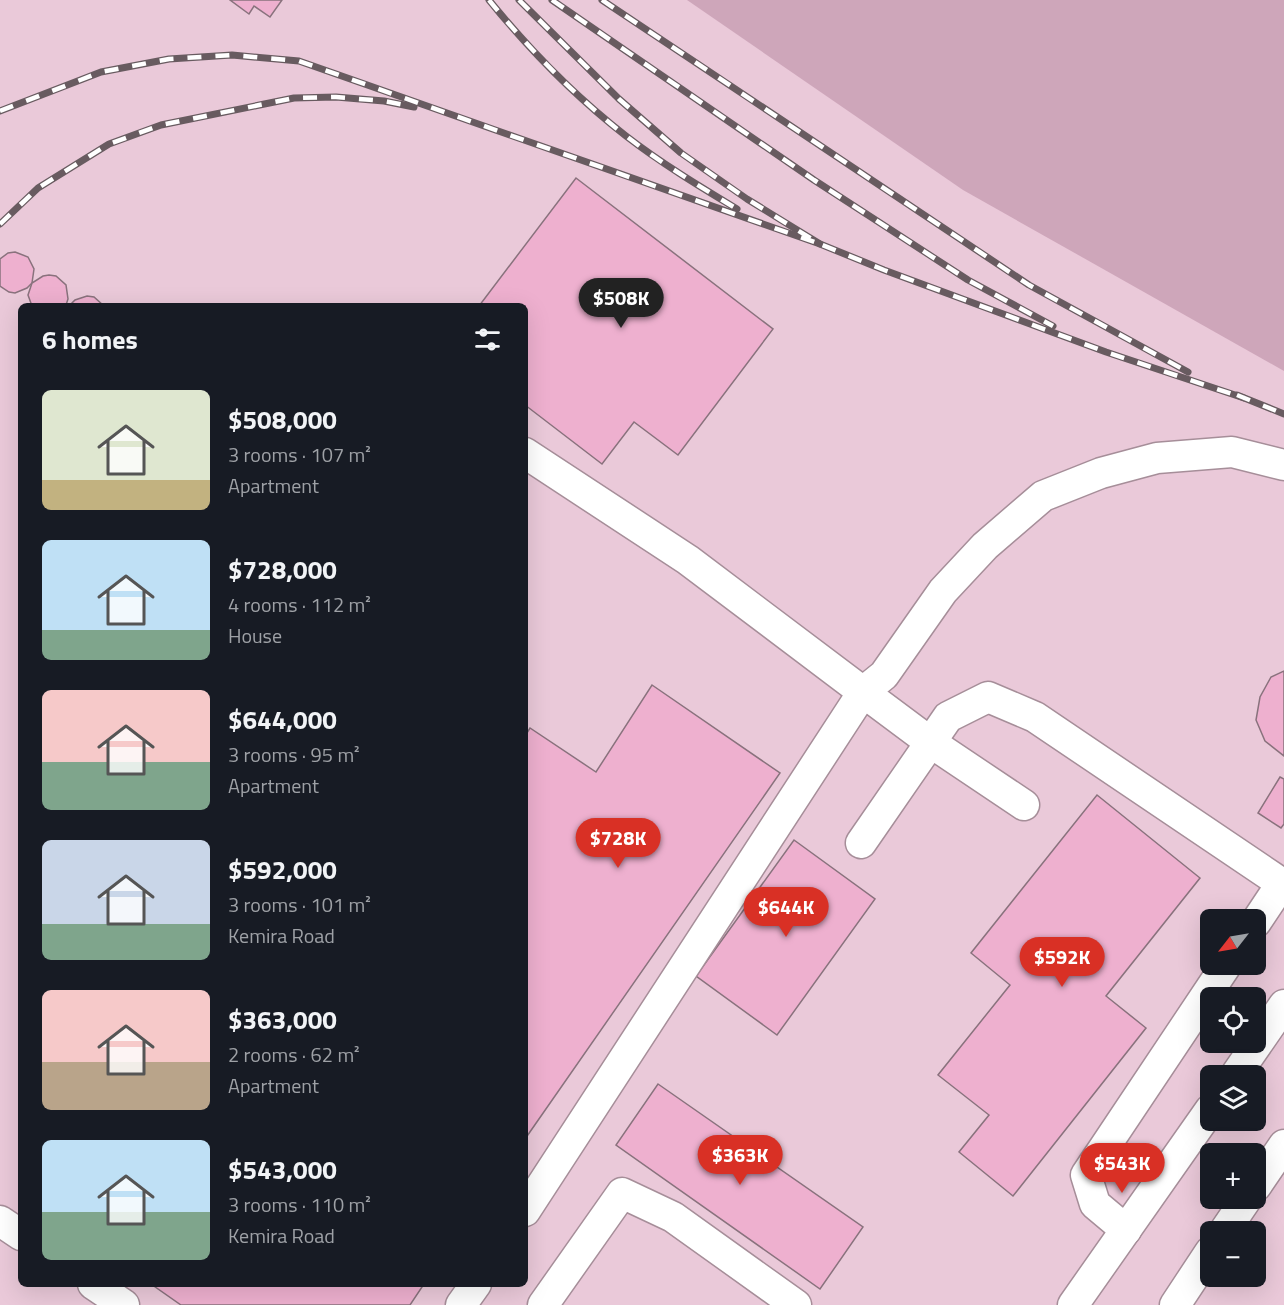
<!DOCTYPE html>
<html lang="en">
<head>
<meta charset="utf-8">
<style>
  :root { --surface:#171b24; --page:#242831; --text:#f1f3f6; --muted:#9ea1a6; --accent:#d93025 }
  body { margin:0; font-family:"Titillium Web",sans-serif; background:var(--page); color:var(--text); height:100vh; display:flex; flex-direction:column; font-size:22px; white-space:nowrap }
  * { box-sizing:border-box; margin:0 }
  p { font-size:20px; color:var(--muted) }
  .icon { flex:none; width:33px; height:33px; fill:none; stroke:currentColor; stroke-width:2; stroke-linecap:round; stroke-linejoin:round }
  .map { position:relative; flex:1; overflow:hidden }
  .drawer { position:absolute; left:18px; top:303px; width:510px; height:984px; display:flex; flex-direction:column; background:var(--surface); border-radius:9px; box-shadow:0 6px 24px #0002 }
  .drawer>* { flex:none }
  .needle { width:39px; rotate:239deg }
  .controls { position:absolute; left:1200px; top:909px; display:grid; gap:12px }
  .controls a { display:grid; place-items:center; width:66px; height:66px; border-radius:9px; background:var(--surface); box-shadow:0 6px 24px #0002; font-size:30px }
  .price { position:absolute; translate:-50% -51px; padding:0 14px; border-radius:21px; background:var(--accent); color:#fff; font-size:20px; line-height:39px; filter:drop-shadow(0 2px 3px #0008) }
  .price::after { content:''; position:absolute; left:50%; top:36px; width:18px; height:14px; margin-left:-9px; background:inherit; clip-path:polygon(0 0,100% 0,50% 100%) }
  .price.selected { background:#222; color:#fff }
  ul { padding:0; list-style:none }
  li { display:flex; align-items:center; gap:18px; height:150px; padding:0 24px }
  li span { display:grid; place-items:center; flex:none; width:168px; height:120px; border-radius:9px; color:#555 }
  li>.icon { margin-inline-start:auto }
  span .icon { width:72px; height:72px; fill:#fffc; stroke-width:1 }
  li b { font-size:26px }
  h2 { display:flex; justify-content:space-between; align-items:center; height:72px; padding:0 24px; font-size:26px }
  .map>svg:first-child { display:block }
  .built { fill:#eac9d9; fill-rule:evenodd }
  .green { fill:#cea6ba }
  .building { fill:#eeb0cf; stroke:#89727d; stroke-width:1.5 }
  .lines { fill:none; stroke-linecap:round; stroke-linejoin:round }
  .minor-casing { stroke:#a68e99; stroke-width:33 }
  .minor { stroke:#fff; stroke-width:30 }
  .rail-casing { stroke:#685b60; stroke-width:7 }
  .rail { stroke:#fff; stroke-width:4.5; stroke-dasharray:14; stroke-linecap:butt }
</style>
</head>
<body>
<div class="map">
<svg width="1284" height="1305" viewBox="0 0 1284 1305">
  <rect width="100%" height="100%" fill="#f0d7e3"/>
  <!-- built -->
  <path class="built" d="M0 0H1284V1305H0ZM21 306H525V1284H21ZM1210 920H1256V964H1210ZM1210 998H1256V1042H1210ZM1210 1076H1256V1120H1210ZM1210 1154H1256V1198H1210ZM1210 1232H1256V1276H1210Z"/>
  <!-- green -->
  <polygon class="green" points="687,0 1284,0 1284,371 963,190"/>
  <!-- building -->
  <g class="building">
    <polygon points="230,0 282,0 270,17 254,6 249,14"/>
    <polygon points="576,178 773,329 678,455 634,422 602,464 525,405 525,306 479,306"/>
    <polygon points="15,252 28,257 34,269 32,283 27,288 15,293 9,292 0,286 0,259 8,253"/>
    <polygon points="49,275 56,276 66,285 68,299 66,305 32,306 28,295 32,283 43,276"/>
    <polygon points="87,296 94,297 104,306 69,306 75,300"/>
    <polygon points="1284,671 1284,756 1265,741 1256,720 1260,697 1271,677"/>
    <polygon points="652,685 780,773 525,1139 525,736 530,728 596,772"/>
    <polygon points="1280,777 1284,779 1284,824 1281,828 1258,813"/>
    <polygon points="1097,795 1200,878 1106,996 1146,1028 1013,1196 959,1152 989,1115 938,1075 1010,985 971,953"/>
    <polygon points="794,840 875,899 777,1035 696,976"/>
    <polygon points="658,1084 863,1227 820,1289 616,1145"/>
    <polygon points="151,1284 424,1284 410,1305 181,1305"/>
  </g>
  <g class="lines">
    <!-- minor casing -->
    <g class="minor-casing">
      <g id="minor">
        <polyline points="525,453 688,560 863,692 884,675 943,591 985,546 1043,496 1101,473 1157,458 1232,452 1284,465"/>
        <polyline points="861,843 948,717 988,697 1035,717 1284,885"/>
        <polyline points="1256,922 1282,883"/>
        <polyline points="1235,1076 1284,1005"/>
        <polyline points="1256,1186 1284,1145"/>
        <polyline points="525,1211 863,692 930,742 1024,805"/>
        <polyline points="0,1221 21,1235"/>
        <polyline points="1126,1230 1095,1204 1086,1175 1227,964"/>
        <polyline points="1224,1232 1247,1198"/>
        <polyline points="93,1284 124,1305"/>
        <polyline points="461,1305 476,1284"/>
        <polyline points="543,1305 622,1193 673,1217 796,1305"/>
        <polyline points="1073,1305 1210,1110"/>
        <polyline points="1175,1305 1210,1252"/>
      </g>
    </g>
    <!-- minor -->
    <use href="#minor" class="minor"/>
    <!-- rail casing -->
    <g class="rail-casing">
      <g id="rail">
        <path d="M489 0C528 48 577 98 626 136 661 163 699 186 737 209"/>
        <polyline points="519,0 619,99 681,153 747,199 820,244 884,270 1106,352 1244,398"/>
        <polyline points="552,0 814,180 968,280 1053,326"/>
        <polyline points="602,0 1029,285 1188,372"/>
        <polyline points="0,111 101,72 169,59 232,55 299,61 820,244"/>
        <polyline points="0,224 38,188 109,144 161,125 294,98 336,97 384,101 414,107"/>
        <polyline points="1237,395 1284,414"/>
      </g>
    </g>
    <!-- rail -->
    <use href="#rail" class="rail"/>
  </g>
</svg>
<div class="controls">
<a><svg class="needle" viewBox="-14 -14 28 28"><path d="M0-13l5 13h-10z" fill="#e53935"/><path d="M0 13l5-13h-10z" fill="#9ea1a6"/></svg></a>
<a><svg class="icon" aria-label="locate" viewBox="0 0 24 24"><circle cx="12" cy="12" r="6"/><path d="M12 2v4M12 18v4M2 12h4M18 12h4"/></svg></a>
<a><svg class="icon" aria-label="layers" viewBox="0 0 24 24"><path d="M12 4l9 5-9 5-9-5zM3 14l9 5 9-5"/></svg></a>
<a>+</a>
<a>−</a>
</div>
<b class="price selected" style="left:621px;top:329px">$508K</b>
<b class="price" style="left:618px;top:869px">$728K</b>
<b class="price" style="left:786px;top:938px">$644K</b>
<b class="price" style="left:1062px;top:988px">$592K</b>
<b class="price" style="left:740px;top:1186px">$363K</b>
<b class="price" style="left:1122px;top:1194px">$543K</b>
<section class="drawer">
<h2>6 homes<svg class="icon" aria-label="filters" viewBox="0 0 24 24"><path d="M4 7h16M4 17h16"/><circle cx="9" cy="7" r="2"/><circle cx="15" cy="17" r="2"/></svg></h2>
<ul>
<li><span style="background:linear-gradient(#dfe7d0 75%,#c2b280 0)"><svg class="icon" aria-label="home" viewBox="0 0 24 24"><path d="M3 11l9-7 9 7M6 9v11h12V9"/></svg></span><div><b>$508,000</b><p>3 rooms · 107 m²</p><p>Apartment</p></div></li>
<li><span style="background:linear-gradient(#bfe0f5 75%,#7fa58c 0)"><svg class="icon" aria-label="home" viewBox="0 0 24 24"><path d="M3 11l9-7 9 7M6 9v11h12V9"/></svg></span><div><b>$728,000</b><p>4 rooms · 112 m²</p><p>House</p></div></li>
<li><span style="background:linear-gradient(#f6c9c9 60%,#7fa58c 0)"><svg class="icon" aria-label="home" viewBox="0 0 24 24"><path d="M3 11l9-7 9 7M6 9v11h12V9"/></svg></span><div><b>$644,000</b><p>3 rooms · 95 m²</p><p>Apartment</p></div></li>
<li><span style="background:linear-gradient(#c9d6e8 70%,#7fa58c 0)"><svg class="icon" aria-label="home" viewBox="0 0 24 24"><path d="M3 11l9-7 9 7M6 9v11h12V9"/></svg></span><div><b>$592,000</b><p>3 rooms · 101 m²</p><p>Kemira Road</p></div></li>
<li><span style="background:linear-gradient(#f6c9c9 60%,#b9a48a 0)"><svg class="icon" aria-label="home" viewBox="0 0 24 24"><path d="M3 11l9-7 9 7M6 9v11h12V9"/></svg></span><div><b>$363,000</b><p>2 rooms · 62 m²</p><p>Apartment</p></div></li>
<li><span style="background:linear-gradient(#bfe0f5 60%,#7fa58c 0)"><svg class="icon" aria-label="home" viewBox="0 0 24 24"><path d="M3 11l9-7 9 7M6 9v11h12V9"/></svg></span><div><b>$543,000</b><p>3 rooms · 110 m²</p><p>Kemira Road</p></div></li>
</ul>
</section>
</div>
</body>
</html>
